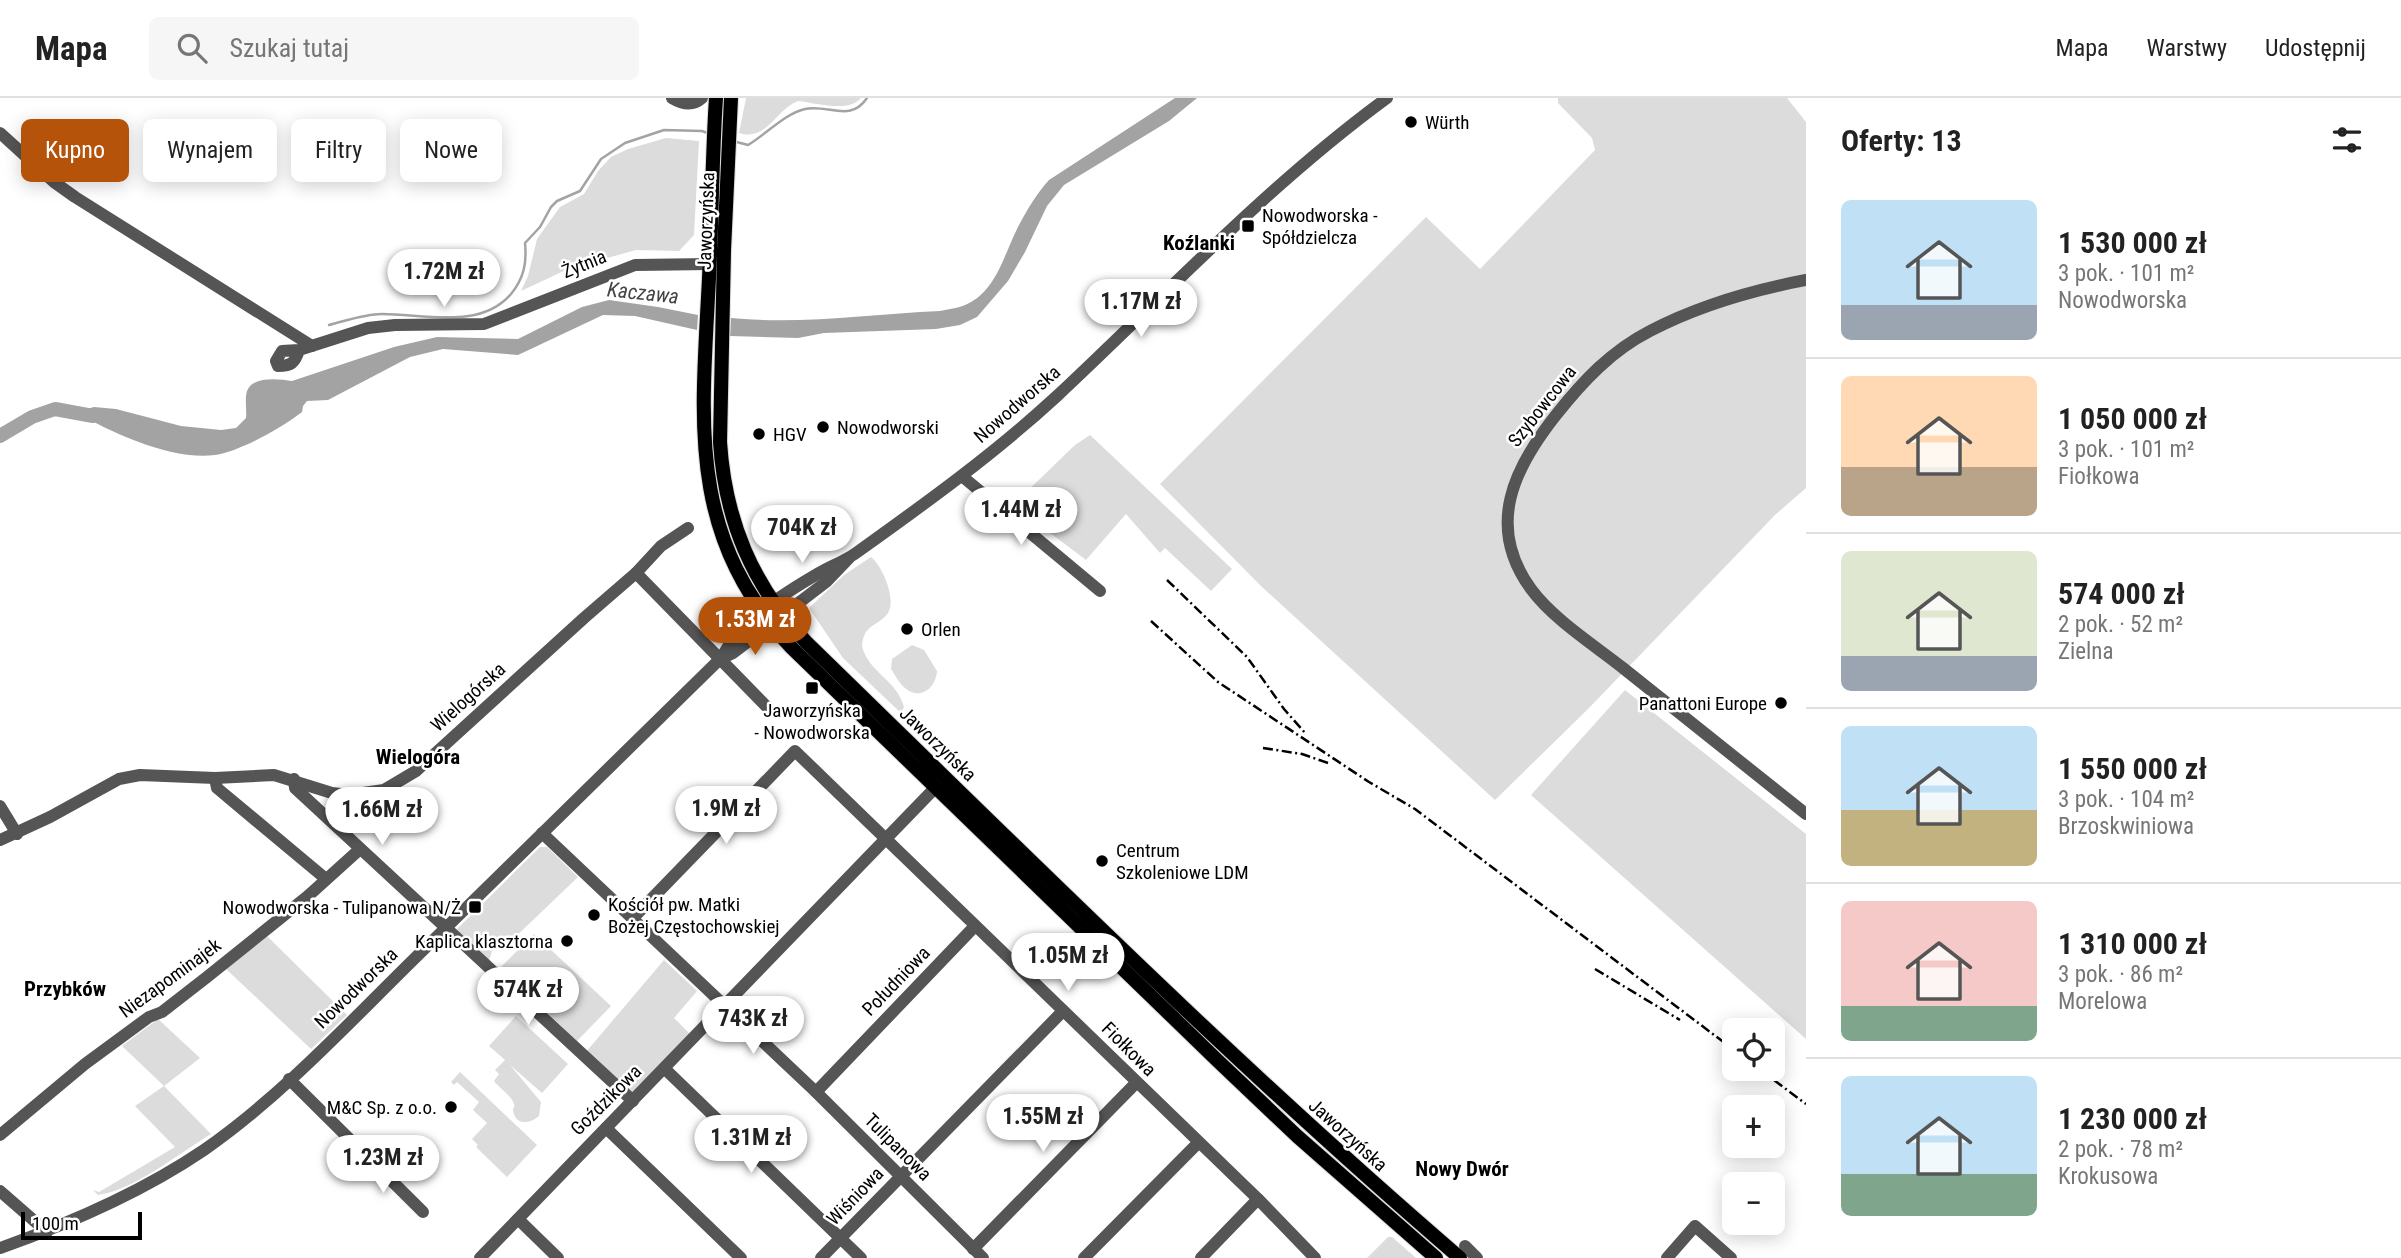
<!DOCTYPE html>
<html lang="pl">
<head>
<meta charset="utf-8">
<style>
  :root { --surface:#fff; --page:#f6f6f6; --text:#222; --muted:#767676; --line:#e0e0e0; --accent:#b45309 }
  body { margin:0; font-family:"Roboto Condensed",sans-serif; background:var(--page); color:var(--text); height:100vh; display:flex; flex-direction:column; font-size:26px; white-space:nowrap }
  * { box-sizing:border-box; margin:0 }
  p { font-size:23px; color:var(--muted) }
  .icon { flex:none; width:38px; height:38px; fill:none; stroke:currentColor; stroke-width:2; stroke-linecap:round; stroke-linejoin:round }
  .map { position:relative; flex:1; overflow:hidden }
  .drawer { display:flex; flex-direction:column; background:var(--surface); width:595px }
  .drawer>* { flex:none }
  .guide { position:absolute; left:21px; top:21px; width:665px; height:63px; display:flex; gap:14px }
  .fabs { position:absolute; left:1722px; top:920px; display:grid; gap:14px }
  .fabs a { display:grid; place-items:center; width:63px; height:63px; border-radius:10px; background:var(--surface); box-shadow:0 4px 18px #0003; font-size:35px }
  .scale { position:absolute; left:21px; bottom:18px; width:121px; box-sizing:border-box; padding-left:7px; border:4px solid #000; border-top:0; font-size:19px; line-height:24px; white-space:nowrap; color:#000; -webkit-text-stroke:5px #fff; paint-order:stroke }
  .price { position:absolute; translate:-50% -60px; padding:0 16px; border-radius:24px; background:#fff; color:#222; font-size:23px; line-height:46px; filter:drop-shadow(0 2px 4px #0008) }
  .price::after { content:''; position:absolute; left:50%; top:42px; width:21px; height:16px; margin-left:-10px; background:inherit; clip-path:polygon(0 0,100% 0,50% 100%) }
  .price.current { background:var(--accent); color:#fff }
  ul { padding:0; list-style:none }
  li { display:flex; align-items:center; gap:21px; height:175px; padding:0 35px }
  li+li { border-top:2px solid var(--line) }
  li span { display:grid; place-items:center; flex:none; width:196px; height:140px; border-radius:10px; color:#555 }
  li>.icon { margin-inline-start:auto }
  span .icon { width:84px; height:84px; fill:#fffc; stroke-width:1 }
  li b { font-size:30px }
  h2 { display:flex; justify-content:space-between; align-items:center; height:84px; padding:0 35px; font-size:30px }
  .pill { padding:0 24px; border-radius:10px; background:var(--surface); box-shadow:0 4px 18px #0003; font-size:24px; line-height:63px }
  .pill.current { background:var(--accent); color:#fff }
  header { display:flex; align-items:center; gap:42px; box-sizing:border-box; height:98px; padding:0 35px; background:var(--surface); border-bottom:2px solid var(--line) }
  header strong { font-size:33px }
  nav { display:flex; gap:38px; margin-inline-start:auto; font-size:24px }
  .search { width:490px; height:63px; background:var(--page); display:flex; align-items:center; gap:18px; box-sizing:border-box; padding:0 24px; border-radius:10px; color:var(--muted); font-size:26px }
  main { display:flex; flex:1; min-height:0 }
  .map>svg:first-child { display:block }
  .green { fill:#dcdcdc }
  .water { fill:#a3a3a3 }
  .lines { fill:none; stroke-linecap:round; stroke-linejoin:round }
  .stream { stroke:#a3a3a3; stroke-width:2.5 }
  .river { stroke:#a3a3a3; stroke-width:14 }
  .major-casing { stroke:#dbdbdb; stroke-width:16 }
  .minor { stroke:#555; stroke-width:12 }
  .major { stroke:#000; stroke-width:14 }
  .rail { stroke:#000; stroke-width:2.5; stroke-dasharray:10 3.5 2 3.5; stroke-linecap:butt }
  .poi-dot { fill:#000; stroke:#fff; stroke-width:2.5 }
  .labels { text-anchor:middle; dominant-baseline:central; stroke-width:5; stroke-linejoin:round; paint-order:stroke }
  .poi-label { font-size:19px; fill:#000; stroke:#fff; text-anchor:start }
  .street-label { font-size:19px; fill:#000; stroke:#fff }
  .neighbourhood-label { font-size:21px; font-weight:bold; fill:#000; stroke:#fff }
  .water-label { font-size:21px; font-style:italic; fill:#444; stroke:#fff }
</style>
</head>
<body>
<header>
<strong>Mapa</strong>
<div class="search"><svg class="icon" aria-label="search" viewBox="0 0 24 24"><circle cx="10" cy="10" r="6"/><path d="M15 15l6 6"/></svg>Szukaj tutaj</div>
<nav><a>Mapa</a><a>Warstwy</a><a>Udostępnij</a></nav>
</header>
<main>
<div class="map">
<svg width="1806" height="1160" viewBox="0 0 1806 1160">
  <rect width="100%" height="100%" fill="#fff"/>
  <!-- green -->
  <g class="green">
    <path d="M746 0H861C849 15 816 5 798 3 776 11 767 44 739 35Z"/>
    <polygon points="1558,0 1787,0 1806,24 1806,390 1775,417 1588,611 1495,702 1262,489 1160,386 1426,119 1480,171 1595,52 1592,40 1558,5"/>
    <polygon points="666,40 699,43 694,137 679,153 636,152 568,171 521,193 528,178 537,141 560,109 584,96 598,73 611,59 628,51"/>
    <polygon points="1090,337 1232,471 1211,493 1165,450 1160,455 1126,416 1086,462 1013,407 1075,347"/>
    <path d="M871 459C882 467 897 502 888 515 878 529 864 525 862 548 868 574 897 582 904 609L901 615 843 560 809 510 844 477Z"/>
    <path d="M912 547 924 552 937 573C936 590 920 603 905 590 899 585 895 577 891 571L892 561Z"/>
    <polygon points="1625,592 1806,736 1806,941 1531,697"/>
    <polygon points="540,749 547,749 578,779 505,849 492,853 489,863 461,840 457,831"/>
    <polygon points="534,836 611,908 577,943 500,870"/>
    <polygon points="267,838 347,917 311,951 225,870"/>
    <polygon points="664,862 697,893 674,920 690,936 633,995 586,954"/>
    <path d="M516 918 568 966 542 995 510 967 541 1004 539 1018C530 1026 515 1028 513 1012 513 1010 515 1008 514 1006 512 998 499 990 494 983L499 976 495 972 505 962 489 948Z"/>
    <path d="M158 921 200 960 164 988 211 1036C180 1055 132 1093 98 1097L93 1092 99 1094 175 1049 135 1008 164 988 122 948Z"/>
    <polygon points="460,974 537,1047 507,1079 476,1049 478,1047 472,1041 487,1025 473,1012 479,1004 457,984 454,987 451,984"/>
    <polygon points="1388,1139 1392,1139 1416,1160 1367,1160"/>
  </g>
  <!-- water -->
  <g class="water">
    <path d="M1175 0H1197L1169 23 1064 87 1047 108 1025 154 1008 183 977 219 960 227 936 231 824 235 798 240 730 238 731 220C800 227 870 216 940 213 950 211 961 210 971 204 998 189 1005 153 1019 127 1027 112 1037 95 1049 82Z"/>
    <path d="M609 202 658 209 698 217 697 232 635 218 603 217 518 257 443 251 410 259 328 302 307 303 303 308 302 314C281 330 241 353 215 357 174 363 111 335 76 314L94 309 116 311 181 328 221 332 236 330 246 320C247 312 244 297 248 291 255 278 280 281 292 283L394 249 437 239 518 241 582 209Z"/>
  </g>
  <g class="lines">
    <!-- stream -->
    <g class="stream">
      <path d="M733 43 748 47C765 37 786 15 805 11 829 6 850 25 867 0"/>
      <path d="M329 227C345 223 365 216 382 216 425 216 480 232 511 196 524 180 527 165 525 145L540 129 551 109 557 103 580 93 601 61 625 45 664 32 702 33 710 36"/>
    </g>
    <!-- river -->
    <polyline class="river" points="0,338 32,319 55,311 93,318"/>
    <!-- major casing -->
    <g class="major-casing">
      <g id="major">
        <path d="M716 0C712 60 712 120 709 180 702 323 686 436 791 549L1218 963 1297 1038 1436 1160"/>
        <path d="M731 0 724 152 720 344C725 422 752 487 806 544 1021 753 1233 965 1460 1160"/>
      </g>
    </g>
    <!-- minor -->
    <g class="minor">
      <path d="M672 0C682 6 693 8 702 0"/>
      <polyline points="0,35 54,84 75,99 312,248"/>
      <path d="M1806 182C1753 192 1698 208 1650 233 1611 253 1583 283 1556 317 1514 370 1485 428 1531 491 1553 521 1594 547 1623 570 1684 619 1745 668 1806 716"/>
      <path d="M299 252C295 265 291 268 278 268L276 263 282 253 299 252 368 230 395 227 484 226 635 167 710 166"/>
      <polyline points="963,379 1100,493"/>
      <polyline points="636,475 766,608"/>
      <path d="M721 561C740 522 783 496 819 475 831 468 845 463 856 455 926 405 994 356 1057 298 1165 197 1267 88 1387 0"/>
      <polyline points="215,680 217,690 326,781"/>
      <polyline points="294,681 295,690 633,1003"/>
      <polyline points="0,708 17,736"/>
      <polyline points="542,735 816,994 983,1160"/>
      <polyline points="0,742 50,719 119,681 140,677 215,680 274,677 332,695 349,697 384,692 416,673 584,520 636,475 661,448 688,430"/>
      <polyline points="633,820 795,653 1258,1101 1315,1160"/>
      <polyline points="665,971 861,1160"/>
      <polyline points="289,981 423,1114"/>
      <polyline points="816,994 975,828"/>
      <polyline points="606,1030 741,1160"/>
      <polyline points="0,1037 85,966 149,919 162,914 207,879 308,798 360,751"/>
      <polyline points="0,1093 47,1134"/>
      <polyline points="518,1121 558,1160"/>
      <polyline points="1465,1148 1477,1160"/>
      <path d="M0 1150C71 1125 142 1094 204 1052 280 999 345 929 411 864 514 763 617 662 720 561L733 555 826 484 849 460"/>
      <polyline points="973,1151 1136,985"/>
      <polyline points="480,1160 935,690"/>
      <polyline points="821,1160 1063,913"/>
      <polyline points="1084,1160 1198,1045"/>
      <polyline points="1201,1160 1258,1101"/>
      <polyline points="1667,1160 1695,1128 1731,1160"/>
    </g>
    <!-- major -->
    <use href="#major" class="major"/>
    <!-- rail -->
    <g class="rail">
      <polyline points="1167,482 1247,559 1284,611 1306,636"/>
      <polyline points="1151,523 1218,584 1369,684 1415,711 1734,952"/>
      <polyline points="1263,650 1302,656 1328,665"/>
      <polyline points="1595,871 1680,922"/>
      <polyline points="1759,971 1806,1006"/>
    </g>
  </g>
  <!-- markers -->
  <g class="poi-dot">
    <circle cx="1411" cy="24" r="7"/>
    <rect x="1241" y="121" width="14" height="14" rx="3.5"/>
    <circle cx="823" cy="329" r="7"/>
    <circle cx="759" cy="336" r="7"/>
    <circle cx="907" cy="531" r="7"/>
    <rect x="805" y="583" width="14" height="14" rx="3.5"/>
    <circle cx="1781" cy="605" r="7"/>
    <circle cx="1102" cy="763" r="7"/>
    <rect x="468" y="802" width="14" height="14" rx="3.5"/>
    <circle cx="594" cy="817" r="7"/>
    <circle cx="567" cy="843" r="7"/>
    <circle cx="451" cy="1009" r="7"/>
  </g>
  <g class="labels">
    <!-- poi labels -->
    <g class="poi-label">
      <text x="1425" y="24">Würth</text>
      <text x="1262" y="117">Nowodworska -<tspan x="1262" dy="22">Spółdzielcza</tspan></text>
      <text x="837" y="329">Nowodworski</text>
      <text x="773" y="336">HGV</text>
      <text x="921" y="531">Orlen</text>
      <text x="1767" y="605" text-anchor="end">Panattoni Europe</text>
      <text x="812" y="612" text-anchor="middle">Jaworzyńska<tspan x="812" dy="22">- Nowodworska</tspan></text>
      <text x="1116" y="752">Centrum<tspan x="1116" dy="22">Szkoleniowe LDM</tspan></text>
      <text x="608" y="806">Kościół pw. Matki<tspan x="608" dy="22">Bożej Częstochowskiej</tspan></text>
      <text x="461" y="809" text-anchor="end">Nowodworska - Tulipanowa N/Ż</text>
      <text x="553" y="843" text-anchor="end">Kaplica klasztorna</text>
      <text x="437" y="1009" text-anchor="end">M&amp;C Sp. z o.o.</text>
    </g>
    <!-- street labels -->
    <g class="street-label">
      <text transform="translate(706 123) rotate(-88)">Jaworzyńska</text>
      <text transform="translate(584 166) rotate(-22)">Żytnia</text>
      <text transform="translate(1017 306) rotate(-41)">Nowodworska</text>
      <text transform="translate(1542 308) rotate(-52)">Szybowcowa</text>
      <text transform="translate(468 599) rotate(-42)">Wielogórska</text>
      <text transform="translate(938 646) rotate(44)">Jaworzyńska</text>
      <text transform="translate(170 880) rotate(-36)">Niezapominajek</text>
      <text transform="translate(896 883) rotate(-46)">Południowa</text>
      <text transform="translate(356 890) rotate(-44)">Nowodworska</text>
      <text transform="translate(1129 951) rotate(45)">Fiołkowa</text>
      <text transform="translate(606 1002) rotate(-45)">Goździkowa</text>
      <text transform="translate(1348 1037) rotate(42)">Jaworzyńska</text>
      <text transform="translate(898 1049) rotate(45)">Tulipanowa</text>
      <text transform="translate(855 1098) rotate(-46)">Wiśniowa</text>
    </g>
    <!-- neighbourhood labels -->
    <g class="neighbourhood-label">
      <text x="1199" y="145">Koźlanki</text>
      <text x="418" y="659">Wielogóra</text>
      <text x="65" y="891">Przybków</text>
      <text x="1462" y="1071">Nowy Dwór</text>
    </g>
    <!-- water labels -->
    <g class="water-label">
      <text transform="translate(643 195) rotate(6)">Kaczawa</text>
    </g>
  </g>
</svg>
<div class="fabs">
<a><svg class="icon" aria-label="locate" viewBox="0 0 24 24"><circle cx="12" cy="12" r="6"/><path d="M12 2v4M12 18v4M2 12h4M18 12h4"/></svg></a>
<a>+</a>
<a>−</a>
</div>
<div class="scale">100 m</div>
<b class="price" style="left:444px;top:211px">1.72M zł</b>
<b class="price" style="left:1141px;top:241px">1.17M zł</b>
<b class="price" style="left:1021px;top:449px">1.44M zł</b>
<b class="price" style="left:802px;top:467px">704K zł</b>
<b class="price current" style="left:755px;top:559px">1.53M zł</b>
<b class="price" style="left:726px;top:748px">1.9M zł</b>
<b class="price" style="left:382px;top:749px">1.66M zł</b>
<b class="price" style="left:1068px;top:895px">1.05M zł</b>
<b class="price" style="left:528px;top:929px">574K zł</b>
<b class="price" style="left:753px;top:958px">743K zł</b>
<b class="price" style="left:1043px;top:1056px">1.55M zł</b>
<b class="price" style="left:751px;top:1077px">1.31M zł</b>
<b class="price" style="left:383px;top:1097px">1.23M zł</b>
<div class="guide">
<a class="pill current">Kupno</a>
<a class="pill">Wynajem</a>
<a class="pill">Filtry</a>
<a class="pill">Nowe</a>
</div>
</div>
<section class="drawer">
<h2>Oferty: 13<svg class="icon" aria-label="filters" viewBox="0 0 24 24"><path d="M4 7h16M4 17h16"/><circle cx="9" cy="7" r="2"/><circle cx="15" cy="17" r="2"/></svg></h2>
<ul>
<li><span style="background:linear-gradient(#bfe0f5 75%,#9aa5b1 0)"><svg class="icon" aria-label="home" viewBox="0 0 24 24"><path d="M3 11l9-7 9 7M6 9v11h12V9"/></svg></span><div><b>1 530 000 zł</b><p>3 pok. · 101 m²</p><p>Nowodworska</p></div></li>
<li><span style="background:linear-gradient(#ffd9b3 65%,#b9a48a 0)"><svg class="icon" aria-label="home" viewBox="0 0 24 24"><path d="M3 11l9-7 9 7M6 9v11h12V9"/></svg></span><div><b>1 050 000 zł</b><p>3 pok. · 101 m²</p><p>Fiołkowa</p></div></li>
<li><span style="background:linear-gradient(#dfe7d0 75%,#9aa5b1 0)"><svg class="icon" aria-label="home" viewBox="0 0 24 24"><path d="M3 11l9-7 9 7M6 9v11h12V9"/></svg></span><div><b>574 000 zł</b><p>2 pok. · 52 m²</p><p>Zielna</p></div></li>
<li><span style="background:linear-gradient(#bfe0f5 60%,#c2b280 0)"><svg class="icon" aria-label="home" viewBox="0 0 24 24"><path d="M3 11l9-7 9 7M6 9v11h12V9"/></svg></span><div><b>1 550 000 zł</b><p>3 pok. · 104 m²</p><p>Brzoskwiniowa</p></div></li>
<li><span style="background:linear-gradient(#f6c9c9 75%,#7fa58c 0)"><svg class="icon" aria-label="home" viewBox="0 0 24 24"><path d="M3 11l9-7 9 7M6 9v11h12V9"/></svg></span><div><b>1 310 000 zł</b><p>3 pok. · 86 m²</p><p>Morelowa</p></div></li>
<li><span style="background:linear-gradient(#bfe0f5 70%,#7fa58c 0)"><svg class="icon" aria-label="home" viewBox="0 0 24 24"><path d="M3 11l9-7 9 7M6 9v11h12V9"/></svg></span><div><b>1 230 000 zł</b><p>2 pok. · 78 m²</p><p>Krokusowa</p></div></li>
</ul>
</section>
</main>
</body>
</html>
